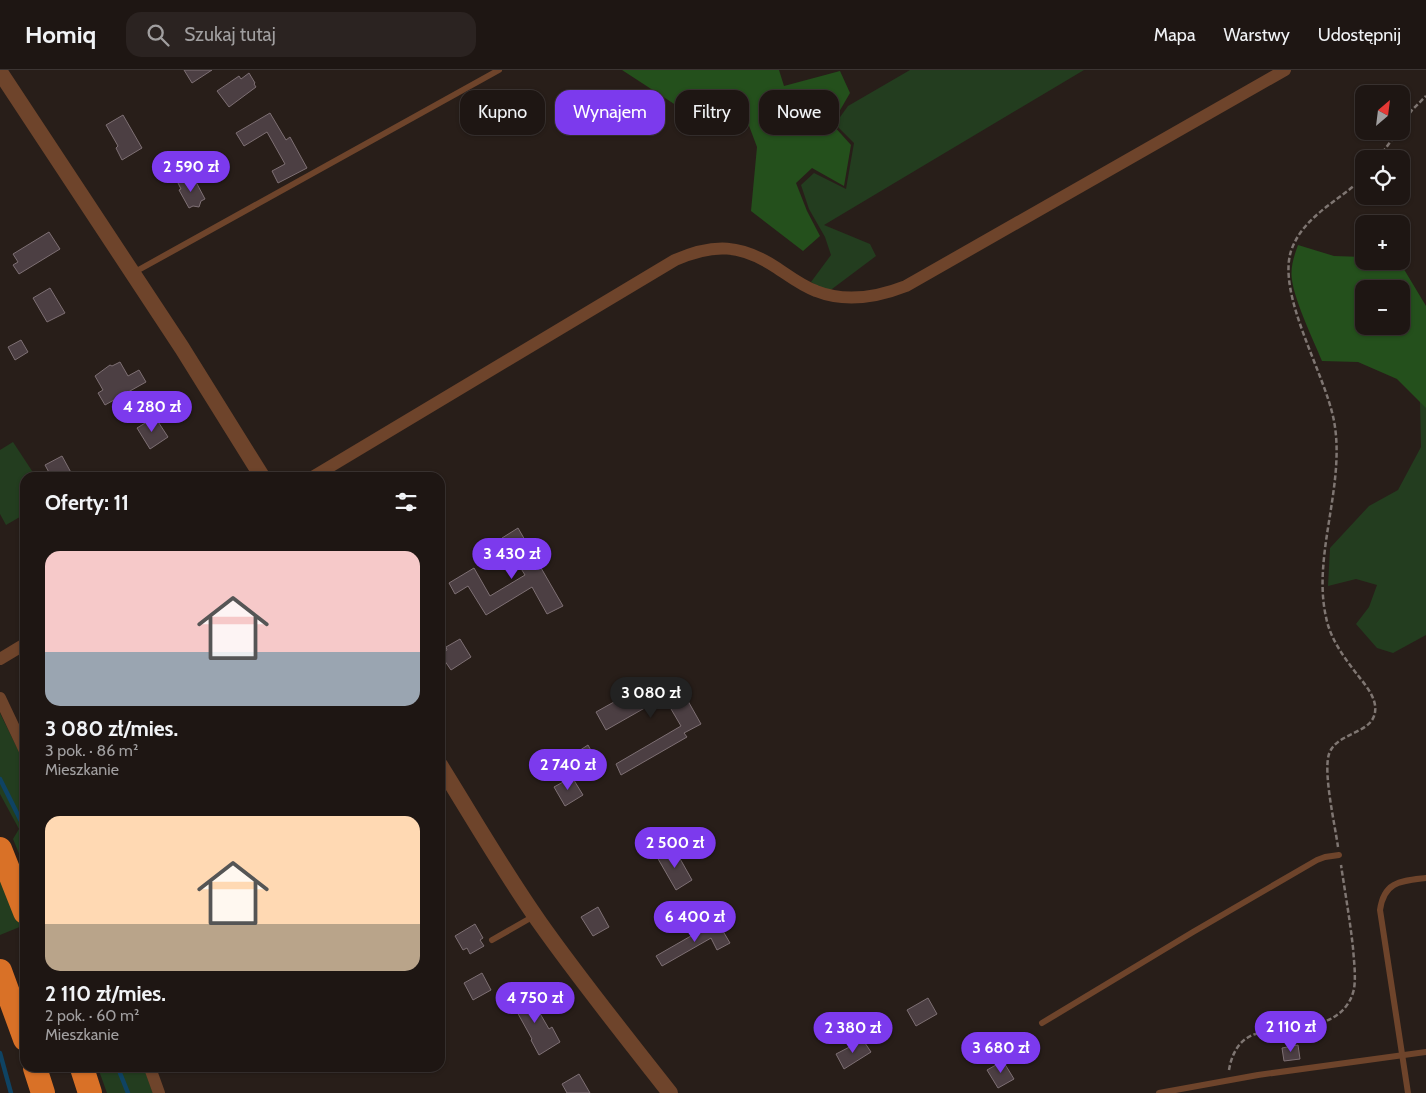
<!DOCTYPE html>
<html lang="pl">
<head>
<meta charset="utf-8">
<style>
  :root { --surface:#1e1613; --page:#2b2321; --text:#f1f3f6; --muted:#a19fa0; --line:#3c3533; --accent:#7c3aed }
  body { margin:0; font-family:Cabin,sans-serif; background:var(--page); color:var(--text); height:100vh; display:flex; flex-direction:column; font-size:19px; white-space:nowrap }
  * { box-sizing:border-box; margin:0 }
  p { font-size:16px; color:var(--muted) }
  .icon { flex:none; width:28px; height:28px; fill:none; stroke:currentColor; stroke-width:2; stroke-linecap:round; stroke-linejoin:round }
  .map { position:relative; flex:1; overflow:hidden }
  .side { position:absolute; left:20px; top:402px; width:425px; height:600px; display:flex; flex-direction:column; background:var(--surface); border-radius:15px; box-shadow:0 1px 4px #0004,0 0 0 1px var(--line) }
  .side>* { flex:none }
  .hud { position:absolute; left:460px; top:20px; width:475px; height:45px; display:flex; gap:10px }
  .needle { width:32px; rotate:28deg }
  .buttons { position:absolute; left:1355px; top:15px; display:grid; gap:10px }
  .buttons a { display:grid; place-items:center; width:55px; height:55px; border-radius:10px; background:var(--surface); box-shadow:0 1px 4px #0004,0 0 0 1px var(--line); font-size:25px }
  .price { position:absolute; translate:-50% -42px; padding:0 11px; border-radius:18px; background:var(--accent); color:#fff; font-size:16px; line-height:32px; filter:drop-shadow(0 1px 2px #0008) }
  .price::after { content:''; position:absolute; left:50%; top:30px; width:15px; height:11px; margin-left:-8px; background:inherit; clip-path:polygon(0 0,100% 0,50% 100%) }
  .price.active { background:#222; color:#fff }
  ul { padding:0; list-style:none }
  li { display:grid; align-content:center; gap:10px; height:265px; padding:0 25px }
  li span { display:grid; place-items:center; height:155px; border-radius:15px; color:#555 }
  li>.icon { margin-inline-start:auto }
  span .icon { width:90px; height:90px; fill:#fffc; stroke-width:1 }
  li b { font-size:21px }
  h2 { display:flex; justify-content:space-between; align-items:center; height:60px; padding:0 25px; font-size:21px }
  .pill { padding:0 18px; border-radius:15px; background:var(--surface); box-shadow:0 1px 4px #0004,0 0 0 1px var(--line); font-size:18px; line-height:45px }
  .pill.active { background:var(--accent); color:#fff }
  header { display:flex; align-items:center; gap:30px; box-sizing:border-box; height:70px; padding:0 25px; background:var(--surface); border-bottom:1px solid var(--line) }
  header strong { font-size:24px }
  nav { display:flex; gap:28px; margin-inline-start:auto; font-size:18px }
  .search { width:350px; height:45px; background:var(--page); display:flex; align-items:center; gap:12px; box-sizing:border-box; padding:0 18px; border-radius:15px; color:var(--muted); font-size:19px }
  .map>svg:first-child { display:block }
  .green { fill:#233d1f }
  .forest { fill:#24501c; fill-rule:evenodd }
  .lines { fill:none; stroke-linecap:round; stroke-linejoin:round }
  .stream { stroke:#0f4363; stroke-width:4.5 }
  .building { fill:#4c3f43; stroke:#7e7074 }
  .path { stroke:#7f7672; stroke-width:2.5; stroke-dasharray:5 2.5; stroke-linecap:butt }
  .service { stroke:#6e442b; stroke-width:6 }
  .minor { stroke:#6e442b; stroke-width:12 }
  .tertiary { stroke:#6e442b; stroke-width:16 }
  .motorway { stroke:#d97127; stroke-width:24 }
</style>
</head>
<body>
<header>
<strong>Homiq</strong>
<div class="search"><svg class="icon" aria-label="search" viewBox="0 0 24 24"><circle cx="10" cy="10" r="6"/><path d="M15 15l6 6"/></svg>Szukaj tutaj</div>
<nav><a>Mapa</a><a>Warstwy</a><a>Udostępnij</a></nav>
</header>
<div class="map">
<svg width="1426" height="1023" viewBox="0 0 1426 1023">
  <rect width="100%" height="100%" fill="#281e19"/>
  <!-- green -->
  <g class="green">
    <polygon points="910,0 1084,0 824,155 870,174 876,186 828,222 811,212 831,185 825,167 809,139 801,115 814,103 846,119 854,73 835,54 848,36"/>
    <polygon points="1426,309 1426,565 1393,583 1377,578 1356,554 1369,537 1377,515 1356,509 1328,516 1330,478 1369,436 1398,420 1421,377 1420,332"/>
    <polygon points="13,372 36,407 25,408 25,444 6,455 0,444 0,380"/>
    <polygon points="0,643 25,694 25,798 13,769 19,759 0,724"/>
    <polygon points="0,802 22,856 0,865"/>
    <polygon points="98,998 144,998 153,1023 107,1023"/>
  </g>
  <!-- forest -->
  <g class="forest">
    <polygon points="622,0 779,0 784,16 840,1 850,23 832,54 851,75 844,116 812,98 796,113 807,141 820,166 803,181 751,141 757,77 742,37 721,20 688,43"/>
    <path d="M1298 175 1334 186 1364 187V191H1399L1426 236V338L1397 309 1358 292 1322 291C1313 269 1295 232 1292 210 1290 198 1294 186 1298 175ZM1364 219H1401V256H1364Z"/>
  </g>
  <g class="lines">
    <!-- stream -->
    <g class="stream">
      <polyline points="0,709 24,757 25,771"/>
      <polyline points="0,983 11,1023"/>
      <polyline points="118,998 128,1023"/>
    </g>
  </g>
  <!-- building -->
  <g class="building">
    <polygon points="184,0 212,0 192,13"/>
    <polygon points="249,3 255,13 254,14 256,17 229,37 217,21 239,6 241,9"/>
    <polygon points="270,43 286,70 290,67 307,98 278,113 272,101 285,94 267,62 244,76 236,63"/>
    <polygon points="123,45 142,78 122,90 116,78 118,76 106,55"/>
    <polygon points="190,106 194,113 196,112 205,129 201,131 199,137 193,136 189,138 179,120 181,119 178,113"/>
    <polygon points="49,162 60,179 19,204 13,195 18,192 13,184"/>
    <polygon points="50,218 65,243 47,252 33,228"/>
    <polygon points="21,270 28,282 15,290 8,277"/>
    <polygon points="120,292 128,306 139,300 146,312 105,335 98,323 103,320 95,306 110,295 112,296"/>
    <polygon points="155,347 168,367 150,379 137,358"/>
    <polygon points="62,386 74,408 52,408 45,395"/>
    <polygon points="518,458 563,536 547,544 532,517 486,545 468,516 455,524 449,513 474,498 490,526 525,505 502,468"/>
    <polygon points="460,569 471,587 451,600 440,584 447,580 446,577"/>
    <polygon points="675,608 701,654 684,663 687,667 621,705 616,694 681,656 664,627 606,660 596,642 639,618 644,626"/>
    <polygon points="588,675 599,695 585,703 574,684"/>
    <polygon points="572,707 583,725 565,736 554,717"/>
    <polygon points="674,778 692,810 676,820 657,787"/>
    <polygon points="598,837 609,857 593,866 581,847"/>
    <polygon points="717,851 730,873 717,880 711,868 662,896 656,886"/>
    <polygon points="475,854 483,868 480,870 484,876 470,884 467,878 463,880 455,866"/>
    <polygon points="482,903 491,920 473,930 464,913"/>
    <polygon points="527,921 549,959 552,957 560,972 539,985 531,970 532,969 511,931"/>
    <polygon points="928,928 937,944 916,956 907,940"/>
    <polygon points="863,970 871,982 844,999 836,984"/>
    <polygon points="1298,975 1300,989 1284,991 1282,978"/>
    <polygon points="1003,991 1014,1009 998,1018 987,1000"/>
    <polygon points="579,1004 590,1023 567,1023 562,1014"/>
  </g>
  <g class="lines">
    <!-- path -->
    <g class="path">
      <polyline points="1401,56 1412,40 1426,26"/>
      <polyline points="1378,89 1398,61"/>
      <path d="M1338 777C1335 755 1323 703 1329 684 1337 660 1379 665 1375 635 1373 623 1363 612 1356 603 1343 586 1330 568 1326 547 1312 485 1346 415 1334 351 1325 303 1277 226 1291 181 1303 146 1339 131 1364 107"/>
      <path d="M1229 1000C1231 988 1236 975 1247 968 1256 962 1266 962 1276 961 1305 958 1346 955 1354 919 1356 906 1354 892 1353 878 1350 850 1345 822 1341 795"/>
    </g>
    <!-- service -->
    <g class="service">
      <polyline points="133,203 499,0"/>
      <polyline points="492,870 534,846"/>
      <polyline points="1042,953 1193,862 1317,790 1325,787 1339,785"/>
      <polyline points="1159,1023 1258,1005 1426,982"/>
      <path d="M1408 1023 1380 840C1384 811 1401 811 1426 808"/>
    </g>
    <!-- minor -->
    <g class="minor">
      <path d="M311 408 675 190C714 173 741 174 777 198 789 206 802 216 816 221 846 233 878 227 906 216L1285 0"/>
      <polyline points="0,589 25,574"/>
      <polyline points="0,628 25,681"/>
      <polyline points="150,998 159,1023"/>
    </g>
    <!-- tertiary -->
    <g class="tertiary">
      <polyline points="0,2 182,278 263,408"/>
      <path d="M440 695C473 748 504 802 540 853 581 911 626 967 670 1023"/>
    </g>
    <!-- motorway -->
    <g class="motorway">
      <polyline points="0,779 25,842"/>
      <polyline points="0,901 25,969"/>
      <polyline points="35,998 43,1023"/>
      <polyline points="82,998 90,1023"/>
    </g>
  </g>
</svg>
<div class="buttons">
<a><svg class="needle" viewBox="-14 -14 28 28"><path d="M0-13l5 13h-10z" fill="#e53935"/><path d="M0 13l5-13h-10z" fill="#a19fa0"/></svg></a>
<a><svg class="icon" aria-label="locate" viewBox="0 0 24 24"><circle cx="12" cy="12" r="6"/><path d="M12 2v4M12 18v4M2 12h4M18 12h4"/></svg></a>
<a>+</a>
<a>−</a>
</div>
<b class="price" style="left:191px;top:123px">2 590 zł</b>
<b class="price" style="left:152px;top:363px">4 280 zł</b>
<b class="price" style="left:512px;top:510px">3 430 zł</b>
<b class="price active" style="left:651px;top:649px">3 080 zł</b>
<b class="price" style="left:568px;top:721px">2 740 zł</b>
<b class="price" style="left:675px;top:799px">2 500 zł</b>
<b class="price" style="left:695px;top:873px">6 400 zł</b>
<b class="price" style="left:535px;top:954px">4 750 zł</b>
<b class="price" style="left:1291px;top:983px">2 110 zł</b>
<b class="price" style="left:853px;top:984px">2 380 zł</b>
<b class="price" style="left:1001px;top:1004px">3 680 zł</b>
<div class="hud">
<a class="pill">Kupno</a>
<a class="pill active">Wynajem</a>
<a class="pill">Filtry</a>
<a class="pill">Nowe</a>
</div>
<section class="side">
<h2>Oferty: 11<svg class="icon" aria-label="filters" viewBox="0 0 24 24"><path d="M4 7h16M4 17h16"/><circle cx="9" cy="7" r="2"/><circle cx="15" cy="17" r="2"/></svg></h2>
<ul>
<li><span style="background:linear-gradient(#f6c9c9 65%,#9aa5b1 0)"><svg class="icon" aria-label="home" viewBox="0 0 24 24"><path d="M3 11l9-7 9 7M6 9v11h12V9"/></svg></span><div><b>3 080 zł/mies.</b><p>3 pok. · 86 m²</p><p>Mieszkanie</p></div></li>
<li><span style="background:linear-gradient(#ffd9b3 70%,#b9a48a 0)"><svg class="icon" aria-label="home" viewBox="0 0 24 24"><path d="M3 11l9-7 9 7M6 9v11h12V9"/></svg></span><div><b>2 110 zł/mies.</b><p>2 pok. · 60 m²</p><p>Mieszkanie</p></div></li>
</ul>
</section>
</div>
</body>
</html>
